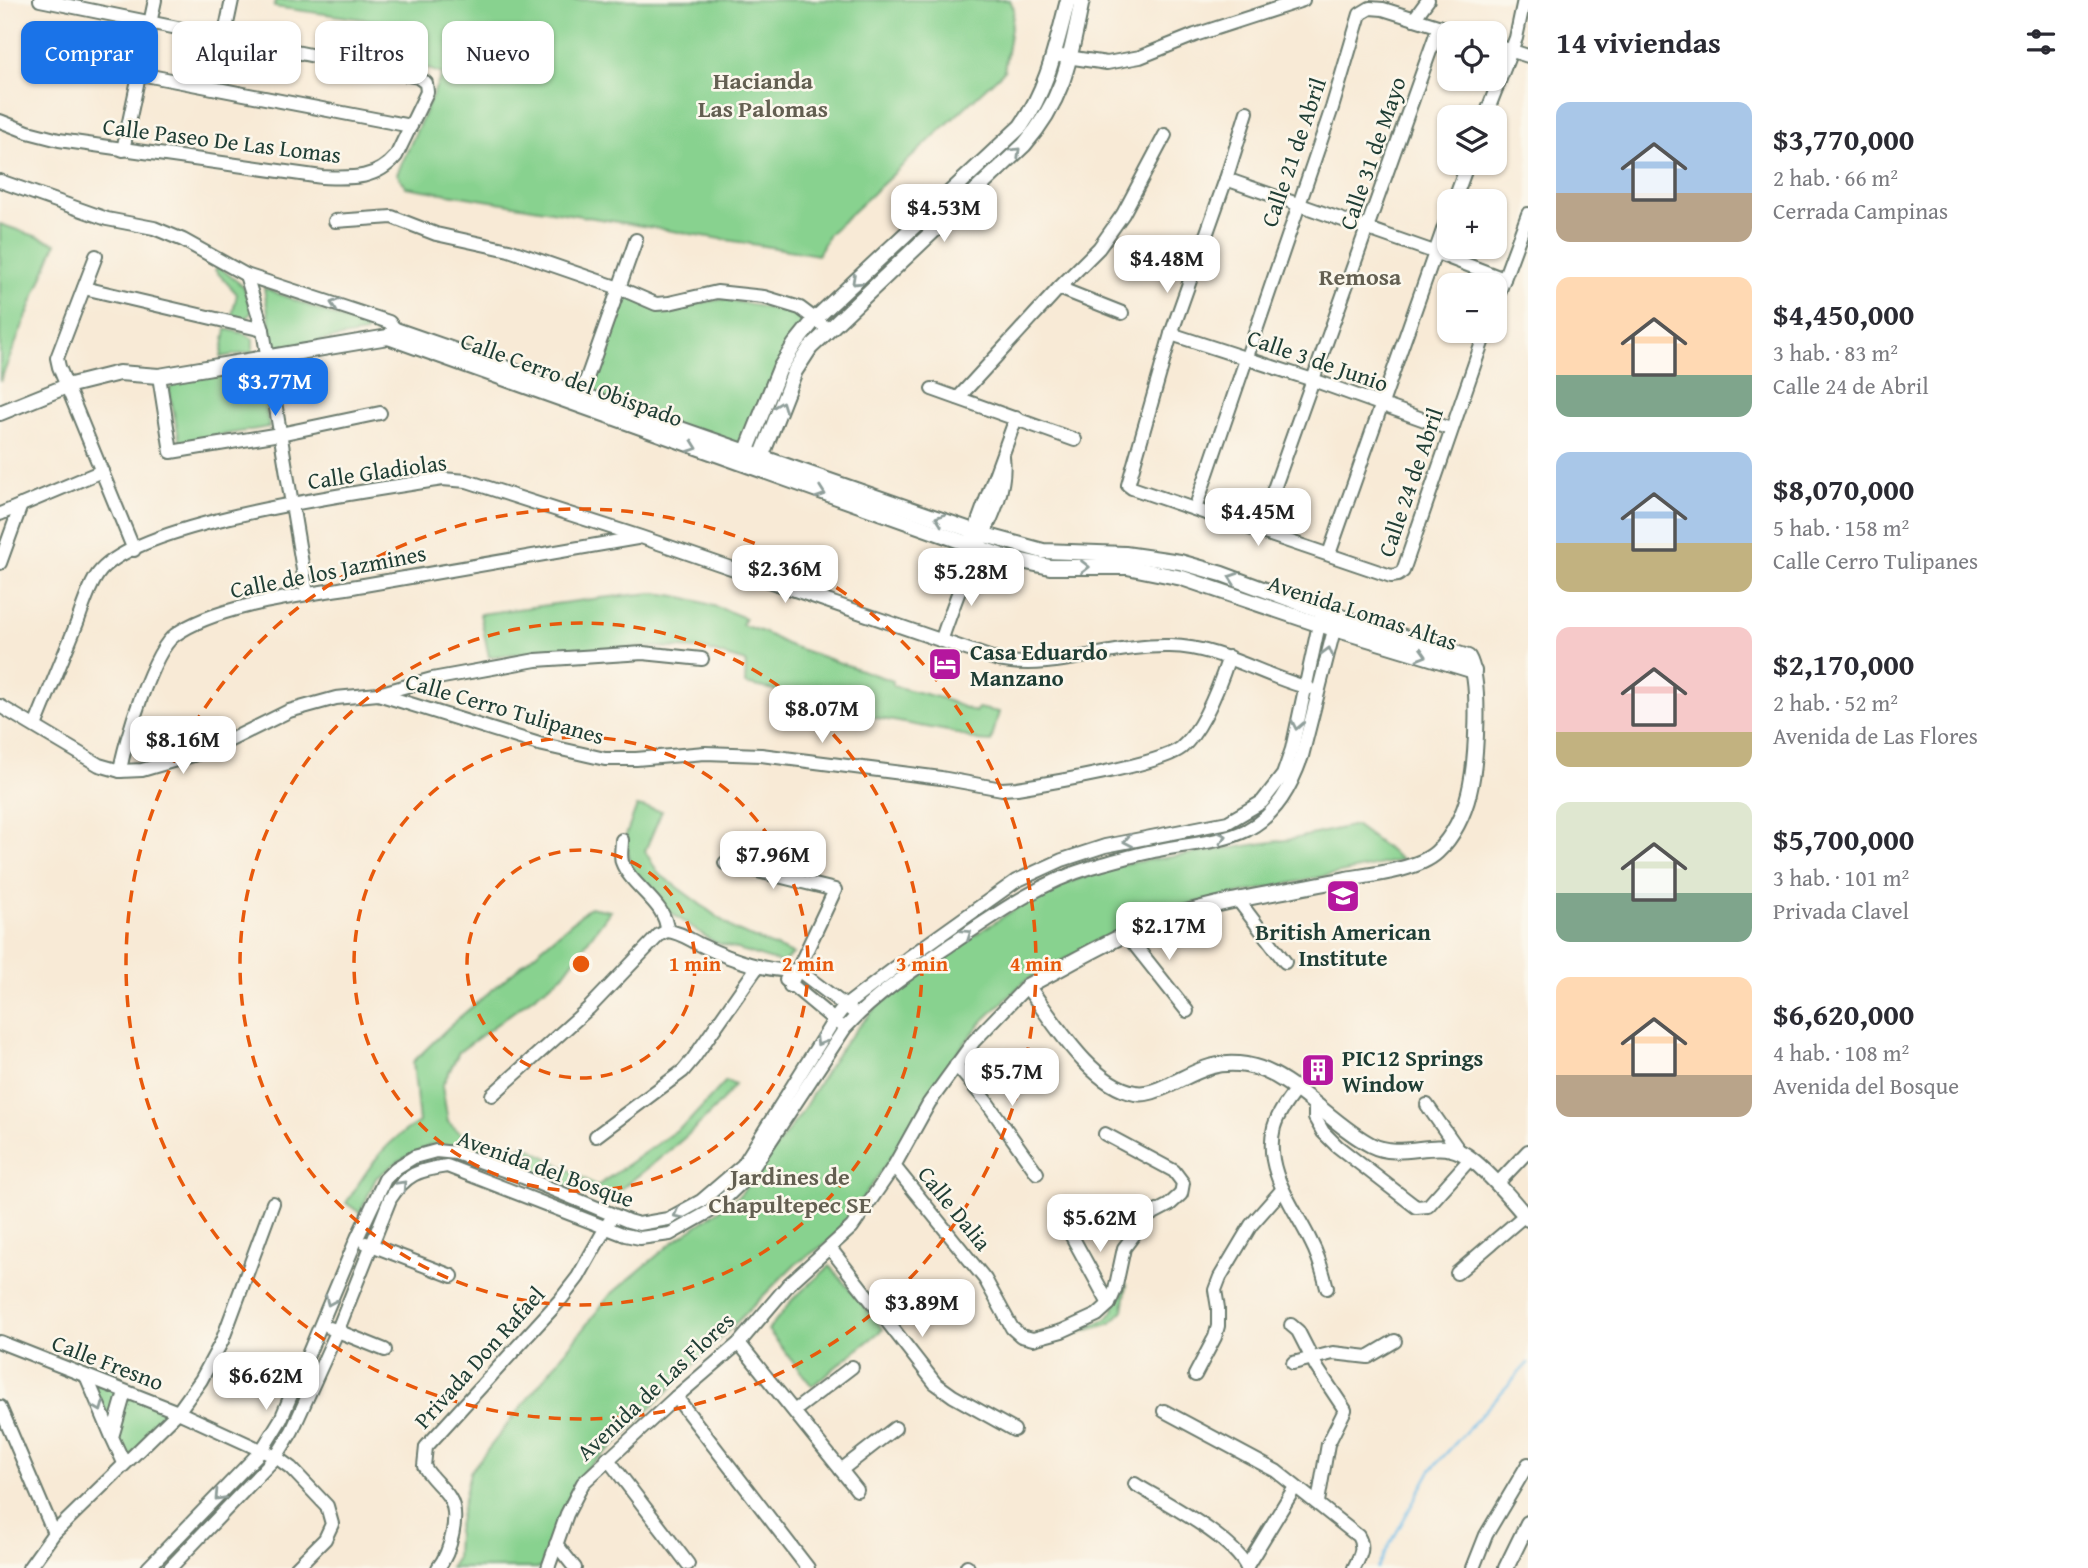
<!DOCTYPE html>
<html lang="es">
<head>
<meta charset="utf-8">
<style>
  :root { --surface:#fff; --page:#f7f7f7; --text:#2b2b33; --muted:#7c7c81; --accent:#1a73e8 }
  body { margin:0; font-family:"Gentium Book Plus",serif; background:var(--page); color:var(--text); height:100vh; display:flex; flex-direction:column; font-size:26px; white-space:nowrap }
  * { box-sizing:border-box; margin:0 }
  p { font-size:23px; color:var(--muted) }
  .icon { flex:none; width:38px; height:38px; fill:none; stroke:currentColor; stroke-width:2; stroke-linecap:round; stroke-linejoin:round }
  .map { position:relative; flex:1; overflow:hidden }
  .side { display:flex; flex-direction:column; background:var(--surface); width:560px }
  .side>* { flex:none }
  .banner { position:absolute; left:21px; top:21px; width:665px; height:63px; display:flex; gap:14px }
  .fabs { position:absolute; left:1437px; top:21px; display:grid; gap:14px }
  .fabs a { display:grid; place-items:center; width:70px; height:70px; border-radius:14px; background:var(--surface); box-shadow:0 2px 5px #0004; font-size:35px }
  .price { position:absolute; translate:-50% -60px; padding:0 16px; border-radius:14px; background:#fff; color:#222; font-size:23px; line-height:46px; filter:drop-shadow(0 2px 4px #0008) }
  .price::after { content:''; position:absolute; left:50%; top:42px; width:21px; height:16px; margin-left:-10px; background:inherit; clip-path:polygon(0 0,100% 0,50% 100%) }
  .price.on { background:var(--accent); color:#fff }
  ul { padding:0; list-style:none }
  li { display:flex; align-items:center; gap:21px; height:175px; padding:0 28px }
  li span { display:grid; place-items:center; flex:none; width:196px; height:140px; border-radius:14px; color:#555 }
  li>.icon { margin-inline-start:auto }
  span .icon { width:84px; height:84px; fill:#fffc; stroke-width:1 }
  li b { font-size:30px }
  h2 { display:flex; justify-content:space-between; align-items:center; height:84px; padding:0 28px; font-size:30px }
  .pill { padding:0 24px; border-radius:14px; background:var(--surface); box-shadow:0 2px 5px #0004; font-size:24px; line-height:63px }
  .pill.on { background:var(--accent); color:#fff }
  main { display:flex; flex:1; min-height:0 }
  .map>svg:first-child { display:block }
  .green { fill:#88d28f; stroke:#548862; stroke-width:2 }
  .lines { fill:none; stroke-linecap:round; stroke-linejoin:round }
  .stream { stroke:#6ebce8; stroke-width:2.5 }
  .minor-casing { stroke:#6b7a6d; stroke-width:16 }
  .major-casing { stroke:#6b7a6d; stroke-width:18 }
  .minor { stroke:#fff; stroke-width:12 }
  .major { stroke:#fff; stroke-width:14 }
  .oneway { stroke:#8f9e9a }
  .ring { fill:none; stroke:#e8590c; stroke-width:3.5; stroke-dasharray:12 9 }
  .labels { text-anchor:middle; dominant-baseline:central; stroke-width:5; stroke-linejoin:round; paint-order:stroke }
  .street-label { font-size:23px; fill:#1f3d34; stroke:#fbf7ec }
  .poi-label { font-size:23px; font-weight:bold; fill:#1f3d34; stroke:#fbf7ec; text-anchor:start }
  .neighbourhood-label { font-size:24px; font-weight:bold; fill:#635f51; stroke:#fbf7ec }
  .centre { fill:#e8590c; stroke:#fbf7ec; stroke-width:3.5 }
  .ring-label { font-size:21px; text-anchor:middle; font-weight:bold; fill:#e8590c; stroke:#fbf7ec; stroke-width:5; stroke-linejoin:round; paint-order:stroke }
</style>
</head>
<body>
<main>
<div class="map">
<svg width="1528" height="1568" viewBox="0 0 1528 1568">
  <rect width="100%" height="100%" fill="#fbf7ec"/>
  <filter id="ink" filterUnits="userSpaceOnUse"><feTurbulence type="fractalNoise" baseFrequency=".0143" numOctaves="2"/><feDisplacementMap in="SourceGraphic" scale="14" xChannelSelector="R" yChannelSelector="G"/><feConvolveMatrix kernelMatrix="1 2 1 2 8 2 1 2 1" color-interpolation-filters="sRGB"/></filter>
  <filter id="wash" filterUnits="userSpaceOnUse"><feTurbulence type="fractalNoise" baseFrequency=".00686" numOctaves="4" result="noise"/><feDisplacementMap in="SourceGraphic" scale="28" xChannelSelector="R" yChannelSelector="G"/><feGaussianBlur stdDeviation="1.57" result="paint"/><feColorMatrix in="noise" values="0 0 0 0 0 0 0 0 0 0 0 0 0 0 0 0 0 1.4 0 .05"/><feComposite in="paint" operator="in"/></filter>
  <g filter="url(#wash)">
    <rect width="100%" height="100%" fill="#f8ead6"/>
    <!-- green -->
    <g class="green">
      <polygon points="275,0 1010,0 1014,9 1004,71 829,234 818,255 406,187 397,174 442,74 423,67 406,25 274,7"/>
      <polygon points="0,224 56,243 0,382"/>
      <polygon points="218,266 244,287 252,312 247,318 232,316 237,294 215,270"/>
      <polygon points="264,288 367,329 366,333 274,349"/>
      <polygon points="623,294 660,309 724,299 791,313 803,320 803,328 742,449 586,395"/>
      <polygon points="226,329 246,334 253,339 253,352 221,357"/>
      <polygon points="257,367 260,371 269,427 180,442 169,390 179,377"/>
      <path d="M653 593C684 595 717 606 745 618L742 625 763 632 788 645 893 681V686L941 698 975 712 978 708 999 712 991 742 978 741 953 732 877 718H858L774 690 745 684 746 662 703 649 653 647 551 650 489 657 480 614 600 598Z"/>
      <polygon points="637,806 662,811 645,851 658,873 735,930 793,954 782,963 714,942 661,906 631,875 626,835"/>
      <polygon points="1355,825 1402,860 1167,909 1100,940 1025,981 981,1023 956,1054 901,1143 849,1218 831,1240 793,1266 613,1446 586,1469 568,1499 542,1568 450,1568 456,1559 457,1531 470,1472 610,1295 672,1243 739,1196 800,1115 826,1071 844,1044 877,1006 970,938 1020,906 1056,887 1116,865 1293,839"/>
      <path d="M590 907 610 911 563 975 459 1052 442 1086 448 1122 468 1140 512 1151 525 1145 597 1186 688 1122 726 1081 735 1085C700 1131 650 1165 606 1201L458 1147 431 1145 400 1160 376 1178 360 1213 346 1203C369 1168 382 1143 419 1122L413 1062 454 1022Z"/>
      <polygon points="830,1266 883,1329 812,1386 768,1330 793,1299"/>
      <polygon points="1127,1284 1123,1310 1111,1323 1069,1336 1106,1319 1111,1314"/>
      <polygon points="87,1378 178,1412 124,1463"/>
    </g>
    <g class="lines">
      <!-- stream -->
      <polyline class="stream" points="1377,1568 1431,1470 1528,1363"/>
    </g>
  </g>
  <g filter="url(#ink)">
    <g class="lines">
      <!-- minor casing -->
      <g class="minor-casing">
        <g id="minor">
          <polyline points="1414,19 1428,0"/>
          <polyline points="224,38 232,0"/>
          <polyline points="1494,45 1528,56"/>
          <polyline points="1054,55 1107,63 1140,57 1195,35 1303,0"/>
          <polyline points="140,74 411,126"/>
          <polyline points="1247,112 1226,179 1171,334 1128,485 1132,488 1391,576 1398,575 1403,571 1486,331"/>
          <polyline points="1485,117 1516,38 1524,0"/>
          <path d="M0 121 28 132 59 140 322 177C351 178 376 180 396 156L427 92 426 83 418 77 40 0"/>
          <polyline points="123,150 155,0"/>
          <polyline points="1226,179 1434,252 1504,279"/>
          <polyline points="0,181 107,219 154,228 183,240 246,275 389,322 396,330 397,337"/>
          <polyline points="1454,201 1468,163"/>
          <polyline points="335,221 392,217 436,234 509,250 619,288 656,304 669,303 717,292 764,297 800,308 828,329"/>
          <polyline points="96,256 57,358 59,367 134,550"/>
          <polyline points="246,275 263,330 307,594"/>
          <polyline points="84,288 263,330"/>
          <polyline points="1059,288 1122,313"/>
          <polyline points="1494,306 1528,214"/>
          <polyline points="1171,334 1313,380 1450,429"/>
          <polyline points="159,376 171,452 280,434 380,413"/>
          <polyline points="932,389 1075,440"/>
          <polyline points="581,395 636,240"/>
          <polyline points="958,398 1059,288 1099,248 1123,214 1165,135"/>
          <polyline points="1195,509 1332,108 1360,14 1370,8 1383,9 1460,33"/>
          <polyline points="0,514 102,471"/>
          <polyline points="1259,531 1439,26"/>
          <polyline points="972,538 1016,418"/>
          <polyline points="1329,554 1449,213"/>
          <polyline points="0,563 21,505"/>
          <path d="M941 641C950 615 959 589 970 564 984 531 1008 495 1003 457"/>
          <path d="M378 694 539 744 605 759H636L705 753 761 755 941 778 1002 789 1017 788C1049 783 1159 765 1181 748 1203 730 1220 684 1229 657"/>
          <polyline points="0,706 99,765 120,771 142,770 210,750 289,711 336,698 378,694 432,679 536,660 643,653 702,659"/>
          <path d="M35 726C49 692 63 657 77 623 83 607 88 588 98 574 137 520 372 491 442 479L467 481 641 537 998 660C1053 672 1114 644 1170 646 1221 647 1262 676 1309 688"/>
          <path d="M120 771C124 743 153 650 175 635 217 604 312 594 364 585 455 569 546 553 637 538"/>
          <path d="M622 840C622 847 620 855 622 862 631 887 667 903 667 931"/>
          <polyline points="725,863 835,890 790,986"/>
          <polyline points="1238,900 1285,962"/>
          <path d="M667 931C681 932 691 941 703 946 730 959 769 973 798 970L852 1011"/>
          <polyline points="1126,934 1187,1011"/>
          <polyline points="786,980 839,1024"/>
          <polyline points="956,1065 986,1101 1037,1173"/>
          <path d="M1296 1090C1287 1101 1278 1113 1274 1127 1263 1171 1294 1206 1311 1242 1319 1257 1323 1272 1327 1288"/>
          <polyline points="492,1095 589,1008 659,935 667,931"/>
          <polyline points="1427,1105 1460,1152"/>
          <polyline points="1315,1106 1315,1118 1323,1132 1337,1146 1416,1207 1428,1206 1470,1159"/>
          <polyline points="596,1136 683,1071 693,1059 758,966"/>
          <polyline points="894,1166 985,1279 1012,1328 1021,1336 1033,1339 1062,1331 1097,1315 1109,1304 1115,1290 1124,1248 1148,1216 1169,1205 1181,1194 1183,1183 1174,1171 1105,1134"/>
          <polyline points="1497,1184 1528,1151"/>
          <polyline points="1063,1220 1109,1304"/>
          <polyline points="366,1243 452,1276"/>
          <polyline points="830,1248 935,1383 953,1396 1014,1430"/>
          <polyline points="1457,1273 1525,1215"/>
          <polyline points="1291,1325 1298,1331 1317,1368 1345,1410 1328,1444 1318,1502"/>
          <polyline points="330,1328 385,1350"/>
          <polyline points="0,1342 178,1412 276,1457 291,1468 327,1506 332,1524 325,1539 296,1568"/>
          <polyline points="739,1343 857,1490"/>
          <polyline points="1293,1363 1333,1353 1368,1357 1395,1341"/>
          <polyline points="1195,1375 1215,1337 1218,1326 1218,1308 1215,1290 1220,1277 1251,1225 1281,1191"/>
          <polyline points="87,1378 112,1437"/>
          <polyline points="676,1397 808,1568"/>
          <polyline points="0,1407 54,1533"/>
          <polyline points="794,1411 852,1367"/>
          <path d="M1164 1411 1276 1471 1358 1536C1365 1548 1360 1556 1354 1568"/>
          <polyline points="607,1458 688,1564"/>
          <polyline points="124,1463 112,1437 125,1392"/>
          <polyline points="841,1470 895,1428"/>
          <path d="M1135 1484C1164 1502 1234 1538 1247 1568"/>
          <polyline points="556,1544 575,1568"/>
          <polyline points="967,1566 968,1568"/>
          <polyline points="1247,1566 1295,1487"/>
          <polyline points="29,1568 54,1533 178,1412 201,1380 222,1341 273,1203"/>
          <polyline points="148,1568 262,1450 281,1419 357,1238 385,1179 396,1168 414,1157 436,1151 456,1153 523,1177 628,1221 639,1224 668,1219 701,1201 743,1165 834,1020 845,1006 908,958 1016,881 1062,860 1105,846 1228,822 1262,802 1283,775 1292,749 1321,615"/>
          <path d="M170 1568 276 1457 292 1431 337 1332 390 1199C406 1174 418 1170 447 1166L625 1235 640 1238 670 1234 714 1209 746 1178 845 1028C876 994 915 969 953 943 996 914 1041 882 1092 867 1114 861 1136 854 1159 850 1187 844 1221 843 1247 830 1277 814 1291 787 1302 756L1336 622"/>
          <path d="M438 1568C450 1553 461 1515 449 1497 442 1486 430 1478 424 1466L426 1447 561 1299 578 1277 609 1222"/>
          <polyline points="548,1568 567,1514 583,1483 676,1397 739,1343 789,1284 852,1227 894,1166 929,1103 974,1041 1027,986"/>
          <polyline points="1473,1568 1486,1535 1528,1464"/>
        </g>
      </g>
      <!-- major casing -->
      <g class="major-casing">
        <g id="major">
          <polyline points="388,337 1008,558 1050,567 1127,567 1182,578 1318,624 1474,671"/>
          <path d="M0 413 67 386 119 373 159 376 388 337 396 330 985 535 1043 551 1125 554 1180 562 1222 574 1322 611 1468 657C1482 680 1476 765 1469 793 1464 814 1453 837 1437 852 1418 870 1371 875 1346 879 1288 891 1227 899 1170 917 1120 933 1074 962 1027 986 1053 1020 1090 1085 1135 1093 1148 1095 1160 1089 1171 1084 1198 1071 1215 1060 1246 1065 1291 1072 1330 1124 1371 1145 1401 1160 1432 1139 1460 1152 1480 1161 1513 1201 1528 1219"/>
          <path d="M743 460 780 368 795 344 815 319 1021 126C1048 88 1056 45 1068 0"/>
          <path d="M758 465 795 371 810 348 1024 145C1065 98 1070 58 1082 0"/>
          <polyline points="1506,1568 1528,1523"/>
        </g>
      </g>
      <!-- minor -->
      <use href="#minor" class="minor"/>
      <!-- major -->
      <use href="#major" class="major"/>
    </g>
    <!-- one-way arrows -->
    <defs><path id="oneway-chevron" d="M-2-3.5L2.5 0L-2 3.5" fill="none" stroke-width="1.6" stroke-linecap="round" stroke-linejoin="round" transform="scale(1.75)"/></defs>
    <g class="oneway">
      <use href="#oneway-chevron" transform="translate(1016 152) rotate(-44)"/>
      <use href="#oneway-chevron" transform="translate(856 281) rotate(137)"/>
      <use href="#oneway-chevron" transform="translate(335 304) rotate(-162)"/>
      <use href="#oneway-chevron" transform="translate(781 406) rotate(-69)"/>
      <use href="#oneway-chevron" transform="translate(693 447) rotate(20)"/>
      <use href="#oneway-chevron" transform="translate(821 493) rotate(19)"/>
      <use href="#oneway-chevron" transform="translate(940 519) rotate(-161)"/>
      <use href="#oneway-chevron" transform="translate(1085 567)"/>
      <use href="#oneway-chevron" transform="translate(1233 578) rotate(-161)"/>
      <use href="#oneway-chevron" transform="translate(1328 652) rotate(-75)"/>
      <use href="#oneway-chevron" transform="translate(1422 655) rotate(17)"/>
      <use href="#oneway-chevron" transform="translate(1297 725) rotate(101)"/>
      <use href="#oneway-chevron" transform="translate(1222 837) rotate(-13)"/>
      <use href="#oneway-chevron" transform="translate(1128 841) rotate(169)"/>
      <use href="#oneway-chevron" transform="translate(967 934) rotate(-34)"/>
      <use href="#oneway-chevron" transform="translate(820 1041) rotate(122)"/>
      <use href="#oneway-chevron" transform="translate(402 1185) rotate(-47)"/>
      <use href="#oneway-chevron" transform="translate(678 1214) rotate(152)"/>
      <use href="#oneway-chevron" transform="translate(330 1301) rotate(113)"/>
      <use href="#oneway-chevron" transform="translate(99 1407) rotate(68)"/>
      <use href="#oneway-chevron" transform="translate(219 1496) rotate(133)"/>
    </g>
  </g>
  <!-- distance rings -->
  <g class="ring">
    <circle cx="581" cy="964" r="114"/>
    <circle cx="581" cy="964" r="227"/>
    <circle cx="581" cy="964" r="341"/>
    <circle cx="581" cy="964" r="455"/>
  </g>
  <!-- icons -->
  <defs>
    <g id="hotel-square" transform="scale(1.75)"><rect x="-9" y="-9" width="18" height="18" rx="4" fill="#b5179e" stroke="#fbf7ec"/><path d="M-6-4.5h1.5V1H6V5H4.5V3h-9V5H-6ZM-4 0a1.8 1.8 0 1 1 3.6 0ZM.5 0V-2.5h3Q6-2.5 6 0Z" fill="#fff"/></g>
    <g id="school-square" transform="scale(1.75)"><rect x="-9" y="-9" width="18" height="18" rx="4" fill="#b5179e" stroke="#fbf7ec"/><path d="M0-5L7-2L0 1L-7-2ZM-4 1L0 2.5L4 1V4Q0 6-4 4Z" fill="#fff"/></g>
    <g id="building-square" transform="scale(1.75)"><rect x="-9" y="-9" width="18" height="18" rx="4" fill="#b5179e" stroke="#fbf7ec"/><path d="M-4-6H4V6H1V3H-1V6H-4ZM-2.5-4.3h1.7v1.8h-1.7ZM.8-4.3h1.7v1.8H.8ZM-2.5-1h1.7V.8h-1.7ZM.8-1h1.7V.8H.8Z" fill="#fff"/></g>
  </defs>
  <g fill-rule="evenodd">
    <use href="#hotel-square" x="945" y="664"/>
    <use href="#school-square" x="1343" y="896"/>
    <use href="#building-square" x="1318" y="1070"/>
  </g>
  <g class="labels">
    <!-- street labels -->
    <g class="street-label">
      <text transform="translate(222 140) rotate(7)">Calle Paseo De Las Lomas</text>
      <text transform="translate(1293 152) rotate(-71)">Calle 21 de Abril</text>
      <text transform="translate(1372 153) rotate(-71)">Calle 31 de Mayo</text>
      <text transform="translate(1318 360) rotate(19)">Calle 3 de Junio</text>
      <text transform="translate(572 379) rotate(20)">Calle Cerro del Obispado</text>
      <text transform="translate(377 471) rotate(-8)">Calle Gladiolas</text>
      <text transform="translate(1410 482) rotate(-71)">Calle 24 de Abril</text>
      <text transform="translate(328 571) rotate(-11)">Calle de los Jazmines</text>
      <text transform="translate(1363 612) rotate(18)">Avenida Lomas Altas</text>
      <text transform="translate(505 708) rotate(16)">Calle Cerro Tulipanes</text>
      <text transform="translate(546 1168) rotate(20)">Avenida del Bosque</text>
      <text transform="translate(955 1208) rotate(51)">Calle Dalia</text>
      <text transform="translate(479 1357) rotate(-48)">Privada Don Rafael</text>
      <text transform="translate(108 1362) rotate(21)">Calle Fresno</text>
      <text transform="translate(655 1386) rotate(-43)">Avenida de Las Flores</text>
    </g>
    <!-- poi labels -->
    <g class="poi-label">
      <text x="970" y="651">Casa Eduardo<tspan x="970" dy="26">Manzano</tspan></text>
      <text x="1343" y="931" text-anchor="middle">British American<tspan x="1343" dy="26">Institute</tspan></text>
      <text x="1342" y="1057">PIC12 Springs<tspan x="1342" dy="26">Window</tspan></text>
    </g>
    <!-- neighbourhood labels -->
    <g class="neighbourhood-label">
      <text x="763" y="80">Hacianda<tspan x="763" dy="28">Las Palomas</tspan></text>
      <text x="1360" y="276">Remosa</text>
      <text x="790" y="1176">Jardines de<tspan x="790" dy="28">Chapultepec SE</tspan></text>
    </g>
  </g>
  <circle cx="581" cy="964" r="10" class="centre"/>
  <g class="ring-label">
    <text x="695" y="971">1 min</text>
    <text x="808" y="971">2 min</text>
    <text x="922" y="971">3 min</text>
    <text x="1036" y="971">4 min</text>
  </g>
</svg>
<div class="fabs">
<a><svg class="icon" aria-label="locate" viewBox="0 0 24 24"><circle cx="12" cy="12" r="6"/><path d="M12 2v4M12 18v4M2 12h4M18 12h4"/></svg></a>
<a><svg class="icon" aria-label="layers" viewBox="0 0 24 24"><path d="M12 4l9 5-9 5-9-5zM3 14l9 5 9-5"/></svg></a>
<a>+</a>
<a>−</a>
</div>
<b class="price" style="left:944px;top:244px">$4.53M</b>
<b class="price" style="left:1167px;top:295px">$4.48M</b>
<b class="price on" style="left:275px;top:418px">$3.77M</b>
<b class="price" style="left:1258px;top:548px">$4.45M</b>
<b class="price" style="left:785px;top:605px">$2.36M</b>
<b class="price" style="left:971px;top:608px">$5.28M</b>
<b class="price" style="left:822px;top:745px">$8.07M</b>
<b class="price" style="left:183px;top:776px">$8.16M</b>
<b class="price" style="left:773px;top:891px">$7.96M</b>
<b class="price" style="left:1169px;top:962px">$2.17M</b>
<b class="price" style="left:1012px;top:1108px">$5.7M</b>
<b class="price" style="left:1100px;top:1254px">$5.62M</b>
<b class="price" style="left:922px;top:1339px">$3.89M</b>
<b class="price" style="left:266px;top:1412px">$6.62M</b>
<div class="banner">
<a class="pill on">Comprar</a>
<a class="pill">Alquilar</a>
<a class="pill">Filtros</a>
<a class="pill">Nuevo</a>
</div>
</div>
<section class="side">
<h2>14 viviendas<svg class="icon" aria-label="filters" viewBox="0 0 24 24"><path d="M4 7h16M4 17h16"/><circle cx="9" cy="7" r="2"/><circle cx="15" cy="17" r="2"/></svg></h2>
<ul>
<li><span style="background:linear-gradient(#a9c7e8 65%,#b9a48a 0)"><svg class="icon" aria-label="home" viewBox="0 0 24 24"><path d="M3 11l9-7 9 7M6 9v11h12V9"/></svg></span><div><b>$3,770,000</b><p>2 hab. · 66 m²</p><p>Cerrada Campinas</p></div></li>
<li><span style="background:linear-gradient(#ffd9b3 70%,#7fa58c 0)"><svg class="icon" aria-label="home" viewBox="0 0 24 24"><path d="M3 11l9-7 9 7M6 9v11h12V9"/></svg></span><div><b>$4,450,000</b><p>3 hab. · 83 m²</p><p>Calle 24 de Abril</p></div></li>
<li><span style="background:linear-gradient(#a9c7e8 65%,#c2b280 0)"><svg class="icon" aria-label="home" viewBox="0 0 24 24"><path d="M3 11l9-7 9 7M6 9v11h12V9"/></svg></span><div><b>$8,070,000</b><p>5 hab. · 158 m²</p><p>Calle Cerro Tulipanes</p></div></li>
<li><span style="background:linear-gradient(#f6c9c9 75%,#c2b280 0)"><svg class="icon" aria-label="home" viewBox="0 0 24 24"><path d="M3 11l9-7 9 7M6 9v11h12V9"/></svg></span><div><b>$2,170,000</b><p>2 hab. · 52 m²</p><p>Avenida de Las Flores</p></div></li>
<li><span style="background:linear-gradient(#dfe7d0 65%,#7fa58c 0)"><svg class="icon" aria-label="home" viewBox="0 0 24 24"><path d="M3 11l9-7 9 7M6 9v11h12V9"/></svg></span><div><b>$5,700,000</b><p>3 hab. · 101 m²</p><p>Privada Clavel</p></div></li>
<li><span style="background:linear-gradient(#ffd9b3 70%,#b9a48a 0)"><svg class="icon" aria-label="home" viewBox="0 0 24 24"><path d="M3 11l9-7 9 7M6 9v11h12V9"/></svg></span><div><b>$6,620,000</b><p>4 hab. · 108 m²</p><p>Avenida del Bosque</p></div></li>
</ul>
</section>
</main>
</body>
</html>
